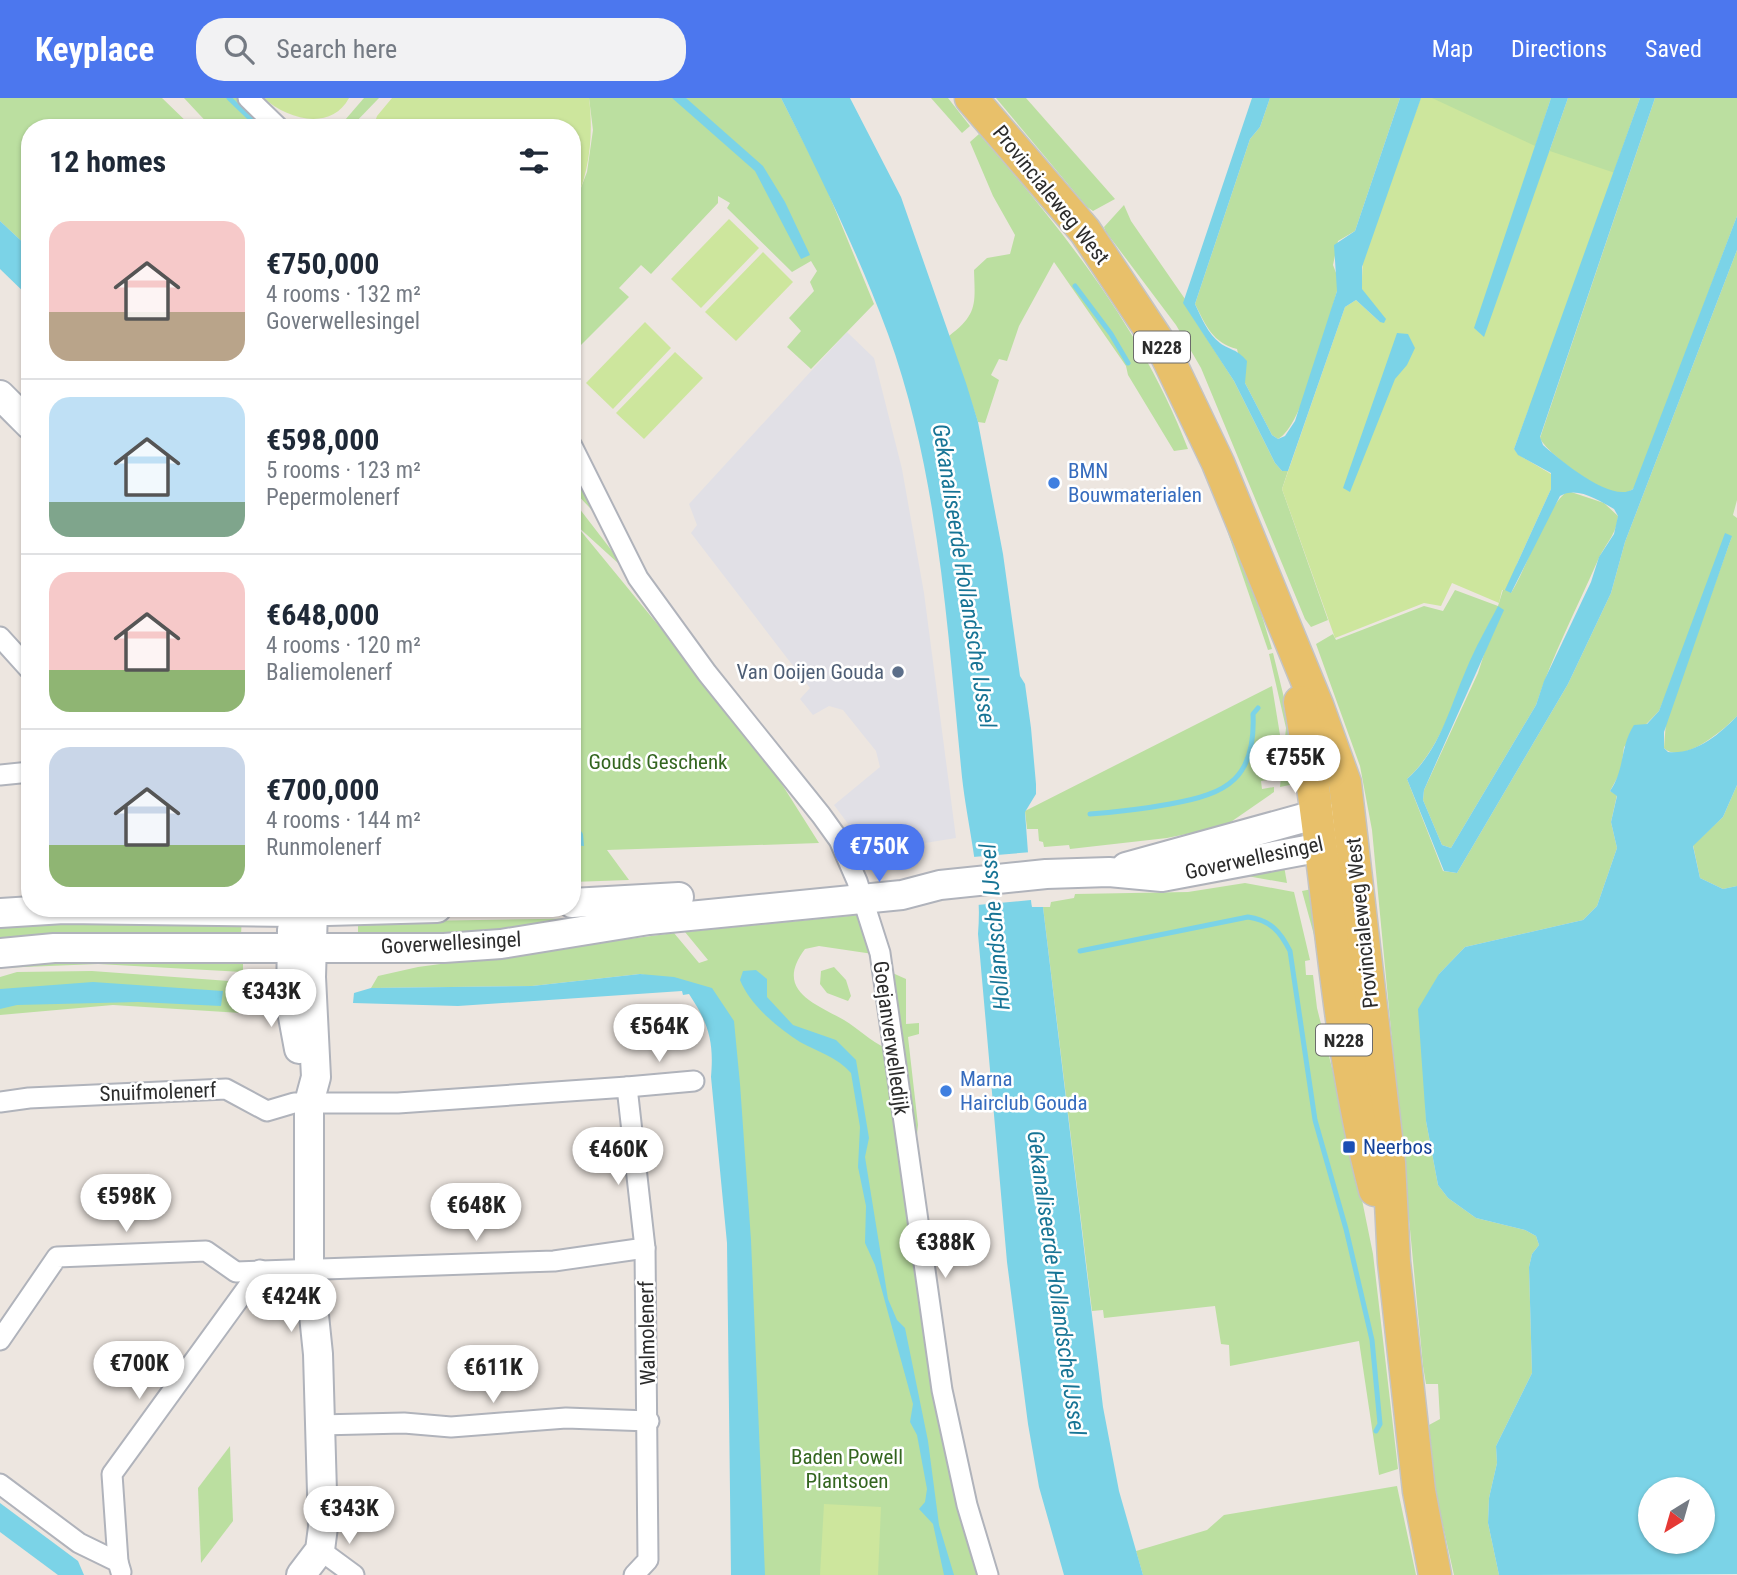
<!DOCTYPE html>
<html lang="en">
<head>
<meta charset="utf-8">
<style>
  :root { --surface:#fff; --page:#f2f2f3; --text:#1f2937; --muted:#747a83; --line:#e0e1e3; --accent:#4c77ee }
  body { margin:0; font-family:"Roboto Condensed",sans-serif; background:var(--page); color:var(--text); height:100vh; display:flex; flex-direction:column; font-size:26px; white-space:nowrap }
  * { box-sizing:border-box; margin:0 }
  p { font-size:23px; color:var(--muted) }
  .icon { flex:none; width:38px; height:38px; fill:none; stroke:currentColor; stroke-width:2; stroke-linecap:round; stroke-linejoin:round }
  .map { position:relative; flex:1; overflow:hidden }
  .sheet { position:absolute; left:21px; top:21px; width:560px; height:798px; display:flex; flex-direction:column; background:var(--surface); border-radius:28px; box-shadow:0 2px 5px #0004 }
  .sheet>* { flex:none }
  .needle { width:46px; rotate:217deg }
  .buttons { position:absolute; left:1638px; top:1379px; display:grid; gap:14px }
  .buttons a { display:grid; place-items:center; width:77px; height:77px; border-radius:50%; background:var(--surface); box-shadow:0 2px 5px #0004; font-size:35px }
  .price { position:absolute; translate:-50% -60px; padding:0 16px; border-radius:24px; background:#fff; color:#222; font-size:23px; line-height:46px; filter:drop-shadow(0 2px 4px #0008) }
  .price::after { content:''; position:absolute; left:50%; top:42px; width:21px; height:16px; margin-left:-10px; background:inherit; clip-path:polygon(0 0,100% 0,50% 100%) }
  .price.current { background:var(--accent); color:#fff }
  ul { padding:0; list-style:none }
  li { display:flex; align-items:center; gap:21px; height:175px; padding:0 28px }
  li+li { border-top:2px solid var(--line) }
  li span { display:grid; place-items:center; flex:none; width:196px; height:140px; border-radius:21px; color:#555 }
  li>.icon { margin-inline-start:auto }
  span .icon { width:84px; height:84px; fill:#fffc; stroke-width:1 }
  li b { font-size:30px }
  h2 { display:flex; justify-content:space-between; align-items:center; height:84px; padding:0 28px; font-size:30px }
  header { display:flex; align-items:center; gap:42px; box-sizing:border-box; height:98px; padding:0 35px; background:var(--accent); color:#fff }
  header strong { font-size:33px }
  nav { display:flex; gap:38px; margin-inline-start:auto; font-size:24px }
  .search { width:490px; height:63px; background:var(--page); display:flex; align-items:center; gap:18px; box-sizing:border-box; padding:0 24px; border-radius:28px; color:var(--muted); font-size:26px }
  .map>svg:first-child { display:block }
  .industrial { fill:#e1e0e6 }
  .green { fill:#bbdfa0 }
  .pitch { fill:#cde69d }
  .water { fill:#7bd3e7; fill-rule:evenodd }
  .pier { fill:#ede6e0 }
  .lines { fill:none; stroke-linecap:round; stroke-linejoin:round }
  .stream { stroke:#7bd3e7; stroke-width:5 }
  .street-casing { stroke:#b0b3bb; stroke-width:23 }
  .secondary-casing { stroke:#b0b3bb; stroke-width:32 }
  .primary-casing { stroke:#c4c4c4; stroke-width:35 }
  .street { stroke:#fff; stroke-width:19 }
  .secondary { stroke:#fff; stroke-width:28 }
  .primary { stroke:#e8c06a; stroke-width:32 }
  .shop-dot { fill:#3f7fe0; stroke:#fff; stroke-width:2.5 }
  .service-dot { fill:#5c6f8a; stroke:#fff; stroke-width:2.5 }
  .transit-dot { fill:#1a4fb4; stroke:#fff; stroke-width:2.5 }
  .labels { text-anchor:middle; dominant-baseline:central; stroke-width:5; stroke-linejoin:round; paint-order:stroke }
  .shield { fill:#fff; stroke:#6b6b6b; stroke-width:2 }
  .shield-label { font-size:19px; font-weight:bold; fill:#2c2c2c }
  .street-label { font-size:21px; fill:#2c2c2c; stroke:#fff }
  .shop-label { font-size:21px; fill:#366cbe; stroke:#fff; text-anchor:start }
  .service-label { font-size:21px; fill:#4e5e75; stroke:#fff; text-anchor:end }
  .park-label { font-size:21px; fill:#346620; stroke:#fff }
  .transit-label { font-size:21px; fill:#164399; stroke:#fff; text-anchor:start }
  .water-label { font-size:23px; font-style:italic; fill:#177495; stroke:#fff }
</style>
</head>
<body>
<header>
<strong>Keyplace</strong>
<div class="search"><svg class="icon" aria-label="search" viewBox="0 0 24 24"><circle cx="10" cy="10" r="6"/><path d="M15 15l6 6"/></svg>Search here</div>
<nav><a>Map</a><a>Directions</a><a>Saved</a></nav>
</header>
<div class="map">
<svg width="1737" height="1477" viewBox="0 0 1737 1477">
  <rect width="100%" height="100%" fill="#ede6e0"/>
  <!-- industrial -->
  <polygon class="industrial" points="847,234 874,260 902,371 924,495 956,740 869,754 834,707 880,669 876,653 843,612 829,608 813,617 800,601 810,590 691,435 697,427 689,406"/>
  <!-- green -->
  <g class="green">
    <polygon points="0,0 162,0 193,30 30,30 30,151 0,123"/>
    <polygon points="184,0 239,0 270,30 212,30"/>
    <polygon points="364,0 379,0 351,29 345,22"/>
    <polygon points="589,0 781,0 823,82 874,206 811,271 787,249 801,233 789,220 814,193 810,184 817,173 811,163 792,174 727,110 730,105 718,98 718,105 651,176 641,167 619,190 629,199 572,256 572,113 587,74 593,32"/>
    <polygon points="931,0 948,0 970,28 962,35"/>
    <polygon points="996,0 1026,0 1115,101 1093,113 1087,109"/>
    <path d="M1270 0H1400L1355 133 1338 143 1333 167 1338 180 1337 193C1328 223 1303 329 1278 341L1272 337 1245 285 1237 251C1213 245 1206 228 1195 206L1250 41 1260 29Z"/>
    <polygon points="1421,0 1551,0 1531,62 1525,54 1471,37 1415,195 1477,221 1475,230 1484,239 1568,0 1640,0 1531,310 1476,288 1474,280 1412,257 1415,250 1408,236 1397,235 1362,191 1363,161"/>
    <path d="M1655 0H1737V118L1636 388C1630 394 1625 397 1616 396 1599 393 1546 355 1540 340Z"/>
    <path d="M979 36C1062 131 1143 232 1188 351L1174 353 1128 277 1126 268 1054 164 1019 228 1007 263 999 261 991 277 999 282 985 325 978 324 949 238C978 216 975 206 974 172L987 160 1010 156 1015 137 993 98 970 44Z"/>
    <polygon points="1124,107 1131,123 1185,201 1184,205 1234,283 1275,365 1282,373 1288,373 1282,391 1328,522 1311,529 1305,521 1201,270 1176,227 1106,134 1104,129"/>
    <path d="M1737 152V402L1733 417 1737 420V618C1725 631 1682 668 1664 650L1666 623 1732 438 1659 613 1624 649 1621 673 1610 693 1617 697 1611 724 1617 750 1597 808 1583 822 1465 849 1439 876 1425 981 1426 1023 1438 1087 1448 1100 1476 1120 1525 1132 1536 1138 1539 1147 1532 1156 1529 1169 1532 1275 1496 1348 1497 1365 1489 1400 1488 1425 1499 1477H1454L1436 1397 1429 1327 1440 1321 1438 1286H1426L1423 1268 1372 732 1360 668 1316 546 1333 536 1336 542 1424 508 1443 513 1455 492 1498 508 1527 414 1511 495C1527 470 1547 406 1568 393L1604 405 1618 418C1617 436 1605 446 1598 462 1577 510 1552 558 1536 607L1451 750 1442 747 1423 702 1424 692 1478 575 1499 509C1465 561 1451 642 1407 681L1443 773 1457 775 1568 586 1611 495 1625 444Z"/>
    <polygon points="572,358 606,427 572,391"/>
    <polygon points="1214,394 1255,495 1272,551 1268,552"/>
    <polygon points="572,401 629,475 576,427 759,650 819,745 607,752 629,782 572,784"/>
    <polygon points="1273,555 1287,612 1299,685 1280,689 1286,630 1269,556"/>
    <polygon points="1272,588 1281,643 1273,681 1261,683 1262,691 1274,689 1274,694 1225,728 1167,740 1070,751 1069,747 1044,749 1043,744 1039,743 1038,731 1027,731 1025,713"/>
    <polygon points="1737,687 1737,788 1723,791 1700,780 1693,747 1723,719"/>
    <polygon points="1284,768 1287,785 1247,778 1247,775"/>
    <polygon points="1245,785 1294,794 1310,862 1305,863 1306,877 1313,877 1317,910 1349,1038 1373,1156 1398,1371 1379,1377 1359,1243 1230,1268 1229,1247 1221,1246 1215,1208 1104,1220 1103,1212 1092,1213 1043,809 1050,809 1051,804 1074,800 1075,796 1188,794"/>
    <polygon points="1317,790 1317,848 1302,793"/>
    <polygon points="242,815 241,838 0,848 0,823"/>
    <path d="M859 817 873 856 819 848 805 851C774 892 814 905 844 922 859 931 870 943 886 950L981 1477H744L731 976 696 887 640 876 532 888 371 890 378 878 418 869 674 835 699 865 708 862 685 834Z"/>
    <polygon points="603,820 603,823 358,845 358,824"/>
    <polygon points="243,859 243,874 98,866 0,870 0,862"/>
    <polygon points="834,869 846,882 851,898 848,903 827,895 820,886 821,873"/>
    <polygon points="92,873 243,884 241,915 113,907 0,917 0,879 17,874"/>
    <polygon points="888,873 906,881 906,926 919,925 919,936 908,939 918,1027 916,1046"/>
    <polygon points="230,1348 233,1423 201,1465 198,1390"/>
    <polygon points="1397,1388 1416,1477 1143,1477 1136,1453 1207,1432 1224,1417"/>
  </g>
  <!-- pitch -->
  <g class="pitch">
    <path d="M264 0H349C331 34 286 21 264 0Z"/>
    <path d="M392 0H589C594 40 589 76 572 113V30H373L377 18Z"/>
    <polygon points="1421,0 1432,0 1535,48 1615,75 1514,351 1519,357 1551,376 1551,391 1505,492 1502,492 1499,505 1452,485 1441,508 1424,505 1335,540 1282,391 1345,209 1356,202 1380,224 1362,191 1363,161"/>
    <polygon points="729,121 759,150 701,210 671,181"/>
    <polygon points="763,154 793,184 736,243 705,214"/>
    <polygon points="645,224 671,250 613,311 586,285"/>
    <polygon points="675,254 703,280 644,341 616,315"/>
    <polygon points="824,1406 881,1409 878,1477 820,1477"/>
  </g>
  <!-- water -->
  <g class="water">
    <polygon points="672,0 686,0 763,68 785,104 810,157 801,161 755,73"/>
    <path d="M781 0H850L901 99 966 285 978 324 1003 456 1020 578 1025 586 1031 630 1036 686V696L1025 714 1032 809H1043L1103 1309 1119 1393 1143 1477H1064L1039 1389 1028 1326 1007 1164 978 836C983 778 966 726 961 669 947 526 938 373 888 236 858 155 820 77 781 0Z"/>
    <path d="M1252 0H1270L1260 29 1250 41 1195 206C1201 219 1208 236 1220 245 1231 253 1236 250 1247 263L1245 285 1272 337 1278 341 1285 338 1295 323 1337 193 1334 147 1355 133 1400 0H1421L1362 169V191L1386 221 1384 225 1380 224 1356 202 1345 209 1288 373H1282L1275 365 1234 283 1183 205Z"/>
    <polygon points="1551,0 1568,0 1484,239 1474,230"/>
    <path d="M1640 0H1655L1540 339 1543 347C1560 362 1612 406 1633 391L1737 118V152L1625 444 1611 495 1568 586 1457 775 1444 773 1407 681C1440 652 1449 611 1466 572 1475 550 1487 529 1498 508L1504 512 1424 692 1423 702 1442 747 1451 750 1536 607 1544 583 1591 484 1599 459 1614 436 1618 418 1614 411C1598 402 1577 388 1560 398L1511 495 1505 492 1551 391V375L1518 357 1514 351Z"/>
    <polygon points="0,123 30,151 30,200 0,171"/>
    <polygon points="1397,235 1408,236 1415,250 1407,267 1395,281 1350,394 1343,390"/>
    <path d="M1725 435 1732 438 1664 634V650L1668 654C1695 657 1720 636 1737 618V687L1723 719 1693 748 1700 780 1723 791 1737 788V1476L1499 1477 1488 1425 1489 1400 1497 1365 1496 1348 1532 1275 1529 1169 1532 1156 1539 1147 1536 1138 1525 1132 1476 1120 1448 1100 1438 1087 1426 1023 1418 911 1439 876 1465 849 1583 822 1597 808 1617 750 1611 724 1617 698 1610 693C1625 672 1620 648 1634 627L1647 626 1659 613ZM1650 1391H1703V1444H1650Z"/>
    <polygon points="572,720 583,736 584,748 572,747"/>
    <path d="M756 872 767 881V899L793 927 836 942 856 962 869 1040 865 1059 888 1201 897 1222 905 1230 928 1343 939 1427 954 1477H944L933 1426 919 1411 925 1404 927 1391 917 1337 910 1324 913 1306 875 1167 865 1145 866 1108 858 1069 860 1029 851 975C837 959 818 954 800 944 778 930 750 907 740 882L743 873Z"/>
    <path d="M640 876 674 879 712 890 734 923 740 986 751 1142 765 1477H731L727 1145 711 979C714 944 709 926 689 896L683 897 682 893 458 908 353 905 354 895 371 890 532 888Z"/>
    <polygon points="93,884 223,893 221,908 138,904 17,907 0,911 0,891"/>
    <polygon points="0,1405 78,1463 84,1477 58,1477 0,1434"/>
  </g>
  <!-- pier -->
  <polygon class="pier" points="1032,754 1035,806 1047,808 1032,809 1031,802 977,807 973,759"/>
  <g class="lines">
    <!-- stream -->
    <g class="stream">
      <polyline points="229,0 260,30"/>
      <polyline points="1075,188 1111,236 1128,265"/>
      <path d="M1090 716C1117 714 1143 711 1170 706 1228 696 1256 680 1253 616L1258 610"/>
      <path d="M1080 853 1248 819C1270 822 1280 833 1290 853L1315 1022 1346 1131 1372 1242 1380 1326 1376 1333"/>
    </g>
    <!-- street casing -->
    <g class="street-casing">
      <g id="street">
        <polyline points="248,0 279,30"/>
        <polyline points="572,348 638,480 707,575 821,717 839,742 857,783 880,855 942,1292 967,1407 988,1477"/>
        <polyline points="0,539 30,572"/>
        <polyline points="0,677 30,674"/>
        <polyline points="627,989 694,983"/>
        <polyline points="0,1004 29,1000 226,991 267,1013 294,1005 398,1005 627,989 645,1150 648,1462 634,1477"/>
        <polyline points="0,1242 57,1159 206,1153 236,1174 554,1163 645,1150"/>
        <polyline points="319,1327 404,1325 451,1329 566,1320 649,1323"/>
        <polyline points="0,1386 79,1445 118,1464 121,1474"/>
        <polyline points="320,1452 354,1477"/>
        <polyline points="118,1464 112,1376 260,1172"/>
      </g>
    </g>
    <!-- secondary casing -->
    <g class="secondary-casing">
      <g id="secondary">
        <polyline points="0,297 30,327"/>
        <polyline points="1126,769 1318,716 1336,723"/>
        <polyline points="572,805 679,799"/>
        <polyline points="0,815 64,811 291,814 437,810"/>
        <polyline points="292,832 291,908 299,951"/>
        <polyline points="0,855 54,850 444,850 501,846 649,822 902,797 940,787 1046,776 1109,774 1162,779 1322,749 1338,739"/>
        <polyline points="301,1477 320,1452 323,1429 318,1256 309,1169 309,1005 316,979 311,879 313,810"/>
      </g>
    </g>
    <!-- primary casing -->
    <g class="primary-casing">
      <g id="primary">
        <polyline points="971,0 1085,133 1164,252 1218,365 1317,607 1345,685 1389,1065 1394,1164 1419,1393 1435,1477"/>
        <path d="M1300 604C1329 766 1333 932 1375 1092"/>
      </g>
    </g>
    <!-- street -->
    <use href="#street" class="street"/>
    <!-- secondary -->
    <use href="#secondary" class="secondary"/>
    <!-- primary -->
    <use href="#primary" class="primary"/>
  </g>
  <!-- markers -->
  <g class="shop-dot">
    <circle cx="1054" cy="385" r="7"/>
    <circle cx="946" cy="993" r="7"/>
  </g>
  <circle class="service-dot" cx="898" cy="574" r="7"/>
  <rect class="transit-dot" x="1342" y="1042" width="14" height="14" rx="3.5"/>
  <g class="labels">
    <!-- shield labels -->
    <g class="shield">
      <rect x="1134" y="233.5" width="56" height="31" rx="5"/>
      <rect x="1316" y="926.5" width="56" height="31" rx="5"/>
    </g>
    <g class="shield-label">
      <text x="1162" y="249">N228</text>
      <text x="1344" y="942">N228</text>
    </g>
    <!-- street labels -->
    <g class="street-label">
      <text transform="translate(1051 97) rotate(51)">Provincialeweg West</text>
      <text transform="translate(1254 760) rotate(-12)">Goverwellesingel</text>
      <text transform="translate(1362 825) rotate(-96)">Provincialeweg West</text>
      <text transform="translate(451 845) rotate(-3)">Goverwellesingel</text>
      <text transform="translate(891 940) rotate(82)">Goejanverwelledijk</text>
      <text transform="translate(158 994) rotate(-2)">Snuifmolenerf</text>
      <text transform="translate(647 1235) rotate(-91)">Walmolenerf</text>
    </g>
    <!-- shop labels -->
    <g class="shop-label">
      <text x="1068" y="373">BMN<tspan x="1068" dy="24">Bouwmaterialen</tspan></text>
      <text x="960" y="981">Marna<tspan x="960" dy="24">Hairclub Gouda</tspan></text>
    </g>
    <!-- service labels -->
    <g class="service-label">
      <text x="884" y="574">Van Ooijen Gouda</text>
    </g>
    <!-- park labels -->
    <g class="park-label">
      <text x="658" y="664">Gouds Geschenk</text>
      <text x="847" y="1359">Baden Powell<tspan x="847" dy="24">Plantsoen</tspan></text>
    </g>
    <!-- transit labels -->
    <g class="transit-label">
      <text x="1363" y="1049">Neerbos</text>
    </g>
    <!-- water labels -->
    <g class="water-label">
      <text transform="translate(964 478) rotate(81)">Gekanaliseerde Hollandsche IJssel</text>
      <text transform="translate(995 829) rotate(-95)">Hollandsche IJssel</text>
      <text transform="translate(1056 1185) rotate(82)">Gekanaliseerde Hollandsche IJssel</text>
    </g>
  </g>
</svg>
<div class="buttons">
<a><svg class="needle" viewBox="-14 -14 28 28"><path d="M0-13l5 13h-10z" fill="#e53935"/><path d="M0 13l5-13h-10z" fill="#747a83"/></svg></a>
</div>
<b class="price" style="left:1295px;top:697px">€755K</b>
<b class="price current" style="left:879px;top:786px">€750K</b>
<b class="price" style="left:271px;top:931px">€343K</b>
<b class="price" style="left:659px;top:966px">€564K</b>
<b class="price" style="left:618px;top:1089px">€460K</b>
<b class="price" style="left:126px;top:1136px">€598K</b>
<b class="price" style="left:476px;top:1145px">€648K</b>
<b class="price" style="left:945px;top:1182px">€388K</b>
<b class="price" style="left:291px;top:1236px">€424K</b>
<b class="price" style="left:139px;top:1303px">€700K</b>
<b class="price" style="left:493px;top:1307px">€611K</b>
<b class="price" style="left:349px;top:1448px">€343K</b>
<section class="sheet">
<h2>12 homes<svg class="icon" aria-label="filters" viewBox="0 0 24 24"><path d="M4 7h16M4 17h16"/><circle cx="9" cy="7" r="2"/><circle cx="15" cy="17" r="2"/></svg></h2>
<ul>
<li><span style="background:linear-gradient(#f6c9c9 65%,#b9a48a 0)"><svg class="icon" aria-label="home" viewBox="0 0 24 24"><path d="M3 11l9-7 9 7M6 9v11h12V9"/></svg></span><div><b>€750,000</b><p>4 rooms · 132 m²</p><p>Goverwellesingel</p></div></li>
<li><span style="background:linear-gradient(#bfe0f5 75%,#7fa58c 0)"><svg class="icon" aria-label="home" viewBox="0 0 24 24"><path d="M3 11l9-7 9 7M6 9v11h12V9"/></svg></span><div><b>€598,000</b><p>5 rooms · 123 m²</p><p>Pepermolenerf</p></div></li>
<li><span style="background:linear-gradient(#f6c9c9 70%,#8fb573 0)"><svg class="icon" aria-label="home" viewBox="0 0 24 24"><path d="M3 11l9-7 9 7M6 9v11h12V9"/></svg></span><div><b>€648,000</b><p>4 rooms · 120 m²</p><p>Baliemolenerf</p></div></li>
<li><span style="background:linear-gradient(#c9d6e8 70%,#8fb573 0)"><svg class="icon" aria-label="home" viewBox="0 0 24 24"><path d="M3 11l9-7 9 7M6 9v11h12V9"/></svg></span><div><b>€700,000</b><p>4 rooms · 144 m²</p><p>Runmolenerf</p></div></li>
</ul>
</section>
</div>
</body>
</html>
